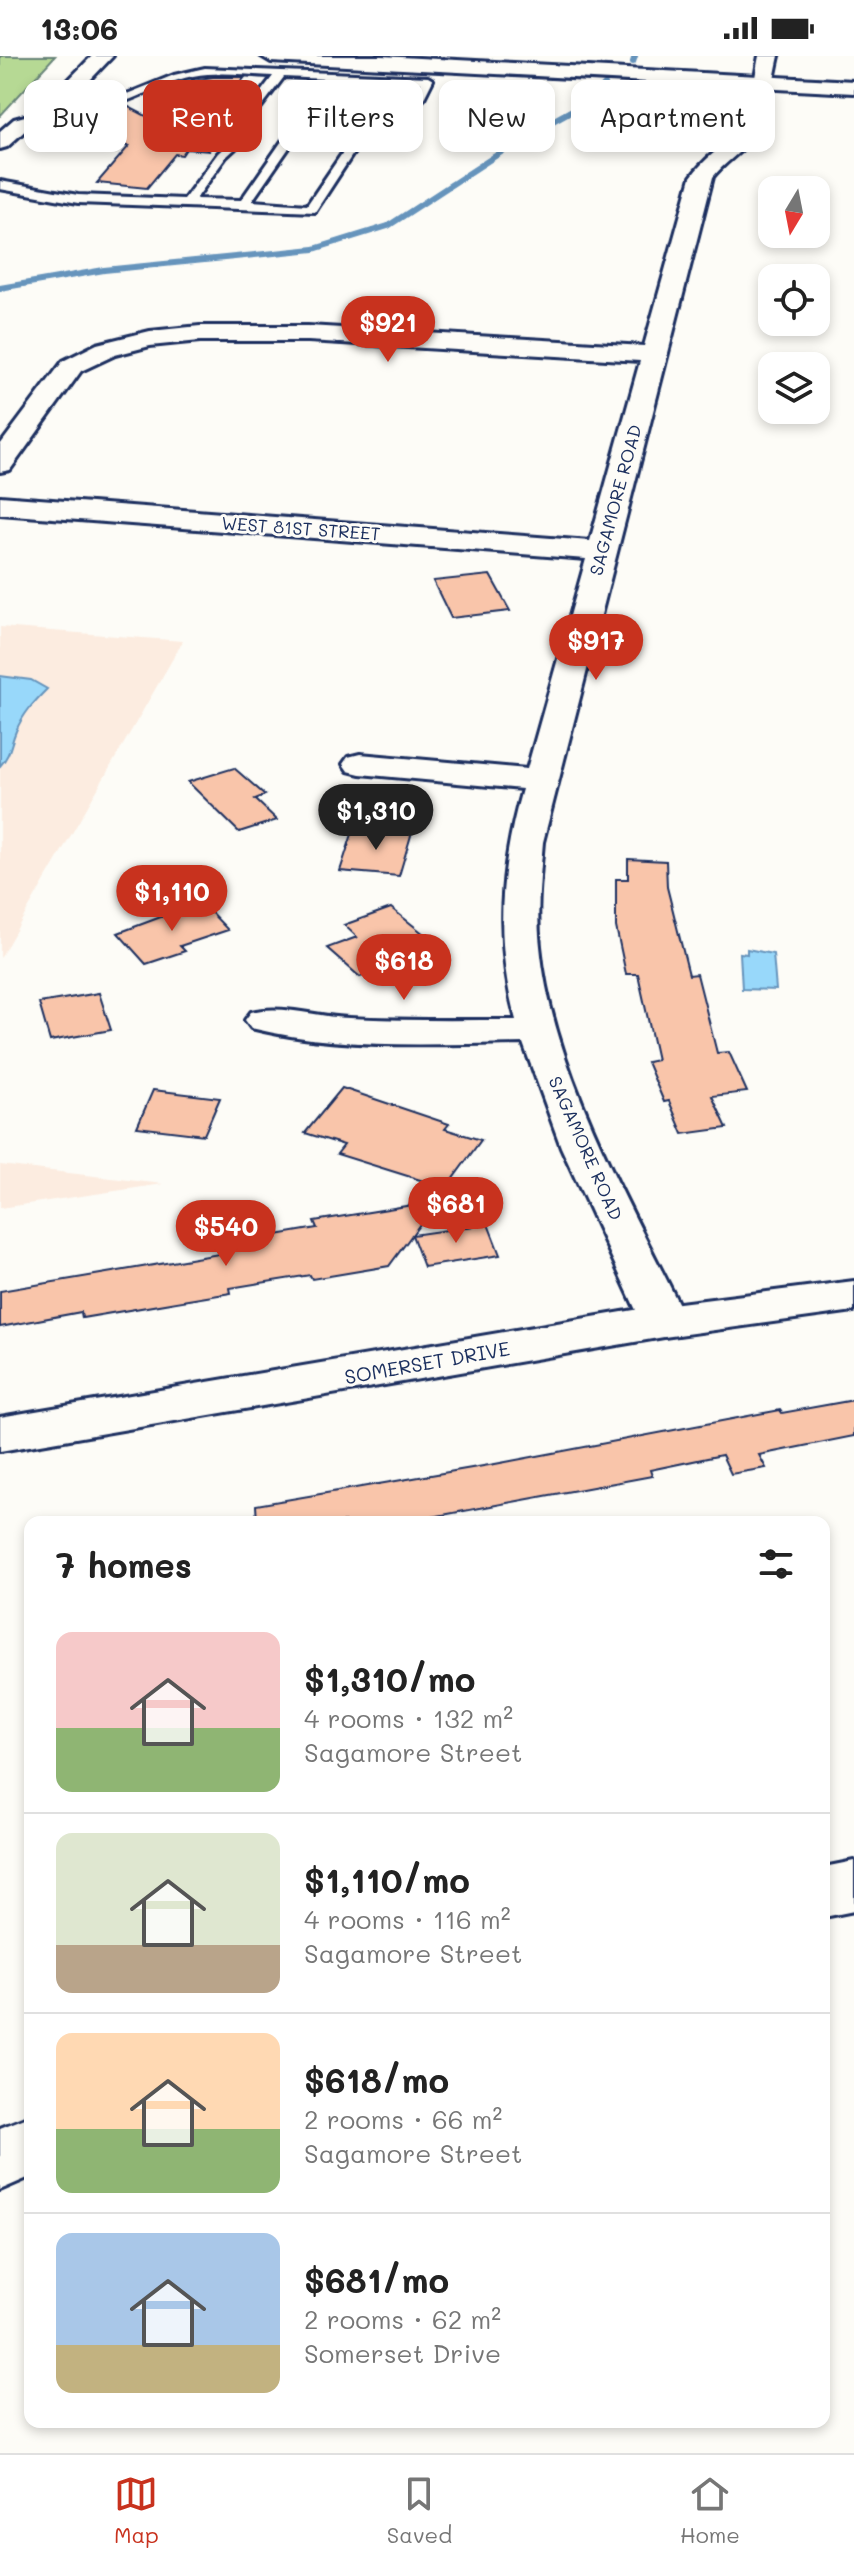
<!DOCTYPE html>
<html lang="en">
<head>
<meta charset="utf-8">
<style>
  :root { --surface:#fff; --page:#f6f6f6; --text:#222; --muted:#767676; --line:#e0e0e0; --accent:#c8321e }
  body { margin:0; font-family:Mali,sans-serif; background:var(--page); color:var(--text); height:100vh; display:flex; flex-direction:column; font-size:30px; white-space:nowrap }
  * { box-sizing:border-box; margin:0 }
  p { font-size:26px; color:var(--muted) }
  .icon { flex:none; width:44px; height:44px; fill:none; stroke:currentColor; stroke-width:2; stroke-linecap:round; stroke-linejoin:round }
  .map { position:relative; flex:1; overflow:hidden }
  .drawer { position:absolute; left:24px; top:1460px; width:806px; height:912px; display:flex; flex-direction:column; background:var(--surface); border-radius:16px; box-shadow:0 4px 12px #0003 }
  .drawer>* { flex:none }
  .guide { position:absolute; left:24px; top:24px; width:806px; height:72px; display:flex; gap:16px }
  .needle { width:52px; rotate:190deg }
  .controls { position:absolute; left:758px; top:120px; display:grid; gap:16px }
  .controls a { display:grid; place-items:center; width:72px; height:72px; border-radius:16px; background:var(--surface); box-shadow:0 4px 12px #0003; font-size:40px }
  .price { position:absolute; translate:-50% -68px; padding:0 18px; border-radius:28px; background:var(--accent); color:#fff; font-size:26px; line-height:52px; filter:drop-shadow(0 2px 4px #0008) }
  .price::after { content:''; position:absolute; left:50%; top:48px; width:24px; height:18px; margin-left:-12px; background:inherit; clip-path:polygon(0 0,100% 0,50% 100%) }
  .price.selected { background:#222; color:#fff }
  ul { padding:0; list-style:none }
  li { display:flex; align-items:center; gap:24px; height:200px; padding:0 32px }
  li+li { border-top:2px solid var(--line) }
  li span { display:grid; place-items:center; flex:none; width:224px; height:160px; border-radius:16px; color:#555 }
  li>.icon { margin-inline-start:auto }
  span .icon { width:96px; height:96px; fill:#fffc; stroke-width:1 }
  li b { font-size:34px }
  h2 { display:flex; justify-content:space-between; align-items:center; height:96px; padding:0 32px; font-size:34px }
  .chip { padding:0 28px; border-radius:16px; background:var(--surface); box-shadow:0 4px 12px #0003; font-size:28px; line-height:72px }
  .chip.selected { background:var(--accent); color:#fff }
  .status { display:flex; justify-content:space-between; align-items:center; height:56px; padding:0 40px; background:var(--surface); direction:ltr }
  .status svg { height:22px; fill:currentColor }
  .dock { display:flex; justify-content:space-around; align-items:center; height:112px; border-top:2px solid var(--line); background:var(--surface); font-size:22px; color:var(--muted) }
  .dock a { display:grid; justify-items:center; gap:4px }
  .dock .selected { color:var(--accent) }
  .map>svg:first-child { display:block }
  .built { fill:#fcece0 }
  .green { fill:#b6d994; stroke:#688479; stroke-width:2 }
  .water { fill:#98d8fa; stroke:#6694bc; stroke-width:2 }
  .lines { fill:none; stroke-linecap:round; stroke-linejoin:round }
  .stream { stroke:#6694bc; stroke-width:6 }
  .building { fill:#f9c5aa; stroke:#1b2f5e; stroke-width:2 }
  .lane-casing { stroke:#1b2f5e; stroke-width:6 }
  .street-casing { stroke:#1b2f5e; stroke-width:6 }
  .secondary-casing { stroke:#1b2f5e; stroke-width:6 }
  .lane { fill:#fdfcf7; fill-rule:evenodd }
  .street { fill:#fdfcf7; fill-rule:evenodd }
  .secondary { fill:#fdfcf7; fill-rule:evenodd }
  .labels { text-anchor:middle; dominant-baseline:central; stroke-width:6; stroke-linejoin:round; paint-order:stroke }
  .far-street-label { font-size:18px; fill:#1b2f5e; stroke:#fdfcf7 }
  .street-label { font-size:20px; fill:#1b2f5e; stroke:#fdfcf7 }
</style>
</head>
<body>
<div class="status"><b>13:06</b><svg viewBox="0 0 49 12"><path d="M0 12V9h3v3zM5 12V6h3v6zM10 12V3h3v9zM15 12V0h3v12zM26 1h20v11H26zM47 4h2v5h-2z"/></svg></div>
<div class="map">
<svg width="854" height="2397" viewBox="0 0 854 2397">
  <rect width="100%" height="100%" fill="#fdfcf7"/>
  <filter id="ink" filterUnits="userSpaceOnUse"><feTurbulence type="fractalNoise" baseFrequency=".0125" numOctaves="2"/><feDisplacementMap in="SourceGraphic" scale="16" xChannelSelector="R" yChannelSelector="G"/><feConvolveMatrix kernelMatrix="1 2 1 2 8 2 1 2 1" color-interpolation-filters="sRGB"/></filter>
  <g filter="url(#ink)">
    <!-- built -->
    <g class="built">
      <polygon points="0,571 183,585 0,902"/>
      <polygon points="0,1109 163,1128 0,1152"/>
    </g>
    <!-- green -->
    <polygon class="green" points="0,0 55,0 0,60"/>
    <!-- water -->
    <g class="water">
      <path d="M0 620 31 624 47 633C34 646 23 658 16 675 10 689 11 698 0 710Z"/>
      <polygon points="747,893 773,898 776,934 742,933 740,897 747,898"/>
    </g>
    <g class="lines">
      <!-- stream -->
      <g class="stream">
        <polyline points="633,6 635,0"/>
        <polyline points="0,232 104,214 314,193 388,170 529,78 587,46 605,29"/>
      </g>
    </g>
    <!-- building -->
    <g class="building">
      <polygon points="213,21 245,21 193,85 210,95 186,93 182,99 175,98 147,132 97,127 129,90 89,88 117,51 125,49 150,62 176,32 184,32 192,24"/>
      <polygon points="490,519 510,555 451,562 433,525"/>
      <polygon points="234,712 265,739 255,743 277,764 239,776 188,726"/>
      <polygon points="354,772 412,776 399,820 340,815"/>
      <polygon points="628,803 666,805 667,831 689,919 697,918 717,997 729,996 747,1036 712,1040 727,1072 683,1078 669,1045 664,1046 647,1006 657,1004 638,918 626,918 616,871 616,823 628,823"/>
      <polygon points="201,846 228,874 180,890 185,895 146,908 118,877"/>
      <polygon points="391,852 434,886 415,894 420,898 360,921 327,892 357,881 344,869"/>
      <polygon points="99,937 111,974 50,985 39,947"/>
      <polygon points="342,1032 449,1068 445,1073 481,1084 446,1132 337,1098 344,1089 305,1077"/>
      <polygon points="153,1034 220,1042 204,1079 137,1071"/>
      <polygon points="437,1145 389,1210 312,1223 310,1219 230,1232 231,1237 176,1246 82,1262 81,1256 0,1271 0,1235 231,1196 229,1187 317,1172 314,1165"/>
      <polygon points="488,1168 500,1199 424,1211 412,1179"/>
      <polygon points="854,1344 854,1380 759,1399 766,1412 731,1418 722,1399 650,1414 652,1420 405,1466 257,1466 256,1449 495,1408 780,1354 782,1357"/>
    </g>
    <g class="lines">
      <!-- lane casing -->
      <g class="lane-casing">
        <path id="lane" d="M205 12 428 21 433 24 423 44 409 45 401 59 366 78 315 156 78 147 0 133V125L78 139 184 143 218 97 241 76 244 58 273 20C247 19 219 15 193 20 150 29 123 56 76 54 67 53 59 53 52 49L58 46 112 44 174 19ZM284 21 325 23 241 144 196 143 226 101 250 79 256 58ZM335 23 421 27 415 38 328 33ZM325 40 399 44 393 55 358 74 307 149 252 145Z"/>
      </g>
      <!-- street casing -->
      <g class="street-casing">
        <g id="street">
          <path d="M759 0H779C772 29 770 61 750 85 739 98 724 107 713 121L543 786C540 821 536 855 540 890 552 1016 632 1152 687 1265L680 1276 664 1281 648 1276 641 1265 561 1091 523 987C433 988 339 994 251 972L245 964 251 956C282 948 317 961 349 962 405 965 460 964 516 964 494 885 500 811 522 733L360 718 348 715 343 708 348 701 360 698 527 713 586 503 0 458V440L590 485 640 305 308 285H200L150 290 115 299 81 315 10 414 0 416V389L63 305 97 288 150 275 200 270H308L644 290 691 121C704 102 723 92 736 74 752 55 754 24 759 0Z"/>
          <polygon points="854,1805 854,1855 824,1861 824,1811"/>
          <polygon points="30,2060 30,2121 0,2134 0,2072"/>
        </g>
      </g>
      <!-- secondary casing -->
      <g class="secondary-casing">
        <g id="secondary">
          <polygon points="92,0 113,0 50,66 28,72 7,91 0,93 0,75 14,63 36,57"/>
          <polygon points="261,0 381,0 854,25 854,37 271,6"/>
          <polygon points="854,1225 854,1255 664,1281 0,1395 0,1361 664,1249"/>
        </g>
      </g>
      <!-- lane -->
      <use href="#lane" class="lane"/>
      <!-- street -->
      <use href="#street" class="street"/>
      <!-- secondary -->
      <use href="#secondary" class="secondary"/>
    </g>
  </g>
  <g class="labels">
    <!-- far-street labels -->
    <g class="far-street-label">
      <text transform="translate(615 444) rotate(-75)">SAGAMORE ROAD</text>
      <text transform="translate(301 472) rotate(4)">WEST 81ST STREET</text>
      <text transform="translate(586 1092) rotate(66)">SAGAMORE ROAD</text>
    </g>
    <!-- street labels -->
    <g class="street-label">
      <text transform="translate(427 1306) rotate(-10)">SOMERSET DRIVE</text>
    </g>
  </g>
</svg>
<div class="controls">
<a><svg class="needle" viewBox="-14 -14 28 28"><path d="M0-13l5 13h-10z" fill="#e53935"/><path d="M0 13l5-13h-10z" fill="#767676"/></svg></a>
<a><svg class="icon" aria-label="locate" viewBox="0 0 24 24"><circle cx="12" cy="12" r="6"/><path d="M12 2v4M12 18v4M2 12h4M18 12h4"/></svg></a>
<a><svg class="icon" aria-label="layers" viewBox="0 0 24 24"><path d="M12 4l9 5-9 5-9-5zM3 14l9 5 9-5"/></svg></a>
</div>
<b class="price" style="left:388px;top:308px">$921</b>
<b class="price" style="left:596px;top:626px">$917</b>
<b class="price selected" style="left:376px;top:796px">$1,310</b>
<b class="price" style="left:172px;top:877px">$1,110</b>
<b class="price" style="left:404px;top:946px">$618</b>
<b class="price" style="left:456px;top:1189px">$681</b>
<b class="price" style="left:226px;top:1212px">$540</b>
<div class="guide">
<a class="chip">Buy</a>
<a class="chip selected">Rent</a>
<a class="chip">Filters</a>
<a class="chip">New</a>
<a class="chip">Apartment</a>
</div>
<section class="drawer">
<h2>7 homes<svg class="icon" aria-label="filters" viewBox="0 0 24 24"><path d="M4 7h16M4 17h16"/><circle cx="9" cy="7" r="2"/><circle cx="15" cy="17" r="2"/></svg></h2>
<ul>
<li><span style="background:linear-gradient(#f6c9c9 60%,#8fb573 0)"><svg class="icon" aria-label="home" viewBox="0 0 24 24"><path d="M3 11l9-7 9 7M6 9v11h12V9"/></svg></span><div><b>$1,310/mo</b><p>4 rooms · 132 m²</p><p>Sagamore Street</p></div></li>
<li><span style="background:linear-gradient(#dfe7d0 70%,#b9a48a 0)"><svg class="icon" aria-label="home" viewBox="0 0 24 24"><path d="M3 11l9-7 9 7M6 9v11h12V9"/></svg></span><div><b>$1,110/mo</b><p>4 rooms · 116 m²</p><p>Sagamore Street</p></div></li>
<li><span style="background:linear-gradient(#ffd9b3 60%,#8fb573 0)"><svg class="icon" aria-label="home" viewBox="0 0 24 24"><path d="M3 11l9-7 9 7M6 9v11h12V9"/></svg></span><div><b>$618/mo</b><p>2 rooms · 66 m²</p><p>Sagamore Street</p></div></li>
<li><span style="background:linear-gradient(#a9c7e8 70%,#c2b280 0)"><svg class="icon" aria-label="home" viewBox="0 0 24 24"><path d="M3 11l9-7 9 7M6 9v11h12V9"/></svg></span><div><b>$681/mo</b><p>2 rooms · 62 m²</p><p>Somerset Drive</p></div></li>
</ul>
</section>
</div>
<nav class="dock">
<a class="selected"><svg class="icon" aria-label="map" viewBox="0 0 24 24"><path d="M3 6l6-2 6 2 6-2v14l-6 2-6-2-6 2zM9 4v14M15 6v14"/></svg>Map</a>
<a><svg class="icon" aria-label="saved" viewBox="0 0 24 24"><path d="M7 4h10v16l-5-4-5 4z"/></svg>Saved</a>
<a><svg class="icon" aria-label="home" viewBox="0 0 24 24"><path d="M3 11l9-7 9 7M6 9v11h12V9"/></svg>Home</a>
</nav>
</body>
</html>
